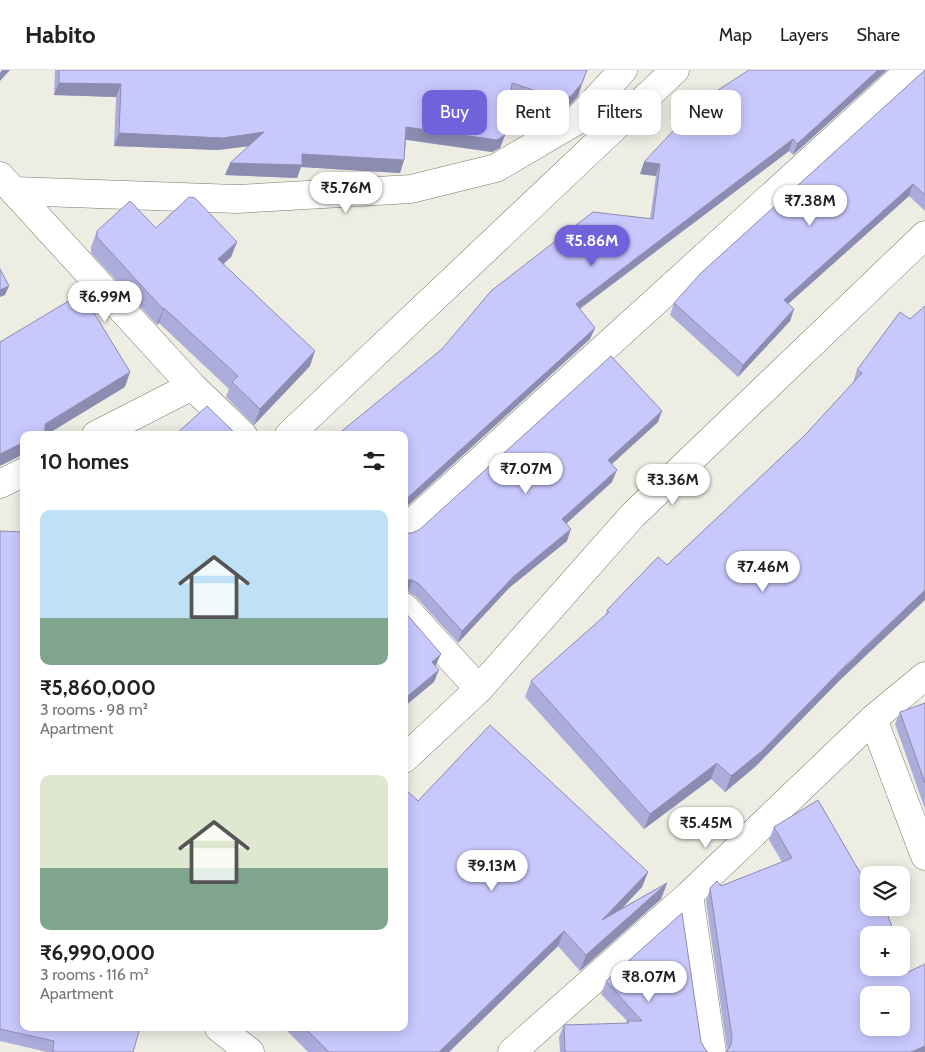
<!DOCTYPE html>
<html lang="en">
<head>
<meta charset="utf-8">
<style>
  :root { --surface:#fff; --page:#f2f2f2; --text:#222; --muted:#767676; --line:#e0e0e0; --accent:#7161db }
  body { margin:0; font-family:Cabin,sans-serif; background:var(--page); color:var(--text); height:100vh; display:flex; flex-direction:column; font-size:19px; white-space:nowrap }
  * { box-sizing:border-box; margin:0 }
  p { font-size:16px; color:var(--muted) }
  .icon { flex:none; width:28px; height:28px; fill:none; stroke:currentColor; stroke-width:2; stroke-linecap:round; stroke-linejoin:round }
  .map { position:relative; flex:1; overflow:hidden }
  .panel { position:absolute; left:20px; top:361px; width:388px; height:600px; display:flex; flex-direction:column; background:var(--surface); border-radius:10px; box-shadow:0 2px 12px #0003 }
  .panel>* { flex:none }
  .banner { position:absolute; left:422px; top:20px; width:428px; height:45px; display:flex; gap:10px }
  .buttons { position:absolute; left:860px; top:796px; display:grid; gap:10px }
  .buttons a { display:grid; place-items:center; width:50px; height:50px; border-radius:10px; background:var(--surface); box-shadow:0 2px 12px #0003; font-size:25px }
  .price { position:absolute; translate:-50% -42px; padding:0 11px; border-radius:18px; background:#fff; color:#222; font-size:16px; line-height:32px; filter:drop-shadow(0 1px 2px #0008) }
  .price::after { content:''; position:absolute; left:50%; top:30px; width:15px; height:11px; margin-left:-8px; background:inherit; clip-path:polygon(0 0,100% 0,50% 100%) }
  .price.selected { background:var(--accent); color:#fff }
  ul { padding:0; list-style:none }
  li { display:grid; align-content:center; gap:10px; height:265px; padding:0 20px }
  li span { display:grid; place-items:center; height:155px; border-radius:10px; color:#555 }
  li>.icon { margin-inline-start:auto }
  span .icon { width:90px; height:90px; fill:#fffc; stroke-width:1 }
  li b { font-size:21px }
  h2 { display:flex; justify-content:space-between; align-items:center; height:60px; padding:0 20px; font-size:21px }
  .tag { padding:0 18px; border-radius:10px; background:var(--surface); box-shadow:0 2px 12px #0003; font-size:18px; line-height:45px }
  .tag.selected { background:var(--accent); color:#fff }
  header { display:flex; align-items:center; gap:30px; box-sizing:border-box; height:70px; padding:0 25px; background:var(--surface); border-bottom:1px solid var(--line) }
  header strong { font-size:24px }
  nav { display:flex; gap:28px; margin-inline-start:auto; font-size:18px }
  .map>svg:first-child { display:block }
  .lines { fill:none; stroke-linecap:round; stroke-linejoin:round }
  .minor-casing { stroke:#7a7a71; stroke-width:29 }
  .minor { stroke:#fff; stroke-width:28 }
  .wall { fill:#acacda }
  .shaded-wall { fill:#8c8cb1 }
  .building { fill:#c8c8fd; stroke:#8c8cb1; fill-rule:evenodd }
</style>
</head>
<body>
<header>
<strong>Habito</strong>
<nav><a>Map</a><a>Layers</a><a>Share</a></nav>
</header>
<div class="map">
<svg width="925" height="982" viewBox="0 0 925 982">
  <rect width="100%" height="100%" fill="#edede3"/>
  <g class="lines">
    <!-- minor casing -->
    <g class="minor-casing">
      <g id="minor">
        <polyline points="0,106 192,316 243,365"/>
        <polyline points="14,121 237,129 411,119 496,98 576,51 623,0"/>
        <polyline points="96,365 192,316"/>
        <polyline points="289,365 675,0"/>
        <polyline points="0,414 24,402"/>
        <polyline points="404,460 910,0"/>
        <polyline points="404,537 479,619"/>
        <polyline points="873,649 925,786"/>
        <polyline points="404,689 479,619 633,445 925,165"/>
        <polyline points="689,825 712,982"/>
        <polyline points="219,958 250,982"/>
        <polyline points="512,982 689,825 873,649 925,606"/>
      </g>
    </g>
    <!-- minor -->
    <use href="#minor" class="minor"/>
  </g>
  <!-- wall -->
  <g class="wall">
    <polygon points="55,0 587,0 578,26 566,39 560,42 510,27 505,65 500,78 492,82 406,70 404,90 400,103 301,97 297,108 225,105 248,76 218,80 114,76 116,27 54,25"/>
    <polygon points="749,0 887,0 793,85 789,81 580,239 595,258 590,269 404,439 404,365 650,149 656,106 640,104"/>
    <polygon points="925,0 925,141 909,126 788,234 794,239 790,251 738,307 670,245 674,233"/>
    <polygon points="156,158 237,172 231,187 223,194 310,296 254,355 226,327 229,319 159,253 157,255 91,183 91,177 97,161"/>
    <polygon points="900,242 838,612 756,696 725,722 711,709 644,759 525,627 531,611 605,546 607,540 667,495 805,365 853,313 857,300"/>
    <polygon points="658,352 612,394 612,412 566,454 567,471 509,518 458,573 415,526 408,522 412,463"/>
    <polygon points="0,461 24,958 133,982 47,982 0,971"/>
    <polygon points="925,633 925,739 895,654 900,642"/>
    <polygon points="418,731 648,802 642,817 622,838 667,813 661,829 580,901 558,876 449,982 308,982 284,958 404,958"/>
    <polygon points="774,757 908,902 727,981 727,980 706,831 710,818 721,816 782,792 769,770"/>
    <polygon points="606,911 701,972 705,979 708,982 560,982 559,967 564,955 626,954 627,951 601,924"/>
  </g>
  <!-- shaded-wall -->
  <g class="shaded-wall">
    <polygon points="2,0 10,0 0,11 0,3"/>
    <polygon points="878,0 887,0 793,85 797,74"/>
    <polygon points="59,13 121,14 116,27 54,25"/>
    <polygon points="582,13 578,26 566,39 560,42 564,30"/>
    <polygon points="406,57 505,65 500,78 492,82 402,69"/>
    <polygon points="264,62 259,75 218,80 114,76 119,63"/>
    <polygon points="793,69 789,81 571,245 576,234"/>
    <polygon points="302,84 404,90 400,103 301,97 297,108 225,105 230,93"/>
    <polygon points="644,92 660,94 656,106 640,104"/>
    <polygon points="913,114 909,126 779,242 784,230"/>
    <polygon points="237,172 231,187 212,205 218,189"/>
    <polygon points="9,216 5,225 0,227 0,220"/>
    <polygon points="164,238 159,253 157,255 163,239"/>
    <polygon points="794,239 790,251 738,307 743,295"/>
    <polygon points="595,258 590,269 404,439 404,431"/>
    <polygon points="315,281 310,296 254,355 260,339"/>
    <polygon points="130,302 125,317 46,365 36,365 45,354"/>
    <polygon points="662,341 658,352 603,402 608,390"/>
    <polygon points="24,372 24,384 0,396 0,384"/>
    <polygon points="617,400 612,412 558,461 562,449"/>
    <polygon points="571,459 567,471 509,518 458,573 462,561 514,506"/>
    <polygon points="405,510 412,510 408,522 404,522 404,511"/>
    <polygon points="925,520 925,530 838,612 756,696 725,722 731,706"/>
    <polygon points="441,584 436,595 428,604 432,592"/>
    <polygon points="439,600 434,612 404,637 404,629"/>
    <polygon points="717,693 711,709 644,759 650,744"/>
    <polygon points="648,802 642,817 596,866 602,850"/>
    <polygon points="667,813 661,829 580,901 586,885"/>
    <polygon points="564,861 558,876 449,982 439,982"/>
    <polygon points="925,976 925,982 911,982"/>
  </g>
  <!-- building -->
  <g class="building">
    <polygon points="59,0 587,0 582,13 571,26 564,30 512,13 505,65 497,70 406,57 404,90 302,84 302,95 230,93 264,62 223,68 119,63 121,14 59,13"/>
    <polygon points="749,0 878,0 797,74 793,69 576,234 595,258 404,431 404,365 337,365 442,279 491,221 593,142 653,149 660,94 644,92 701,31"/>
    <polygon points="925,0 925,125 913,114 784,230 794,239 743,295 674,233 701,203"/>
    <polygon points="189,127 195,128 237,172 218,189 315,281 260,339 232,312 238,306 164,238 163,239 97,167 97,161 130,131 156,158"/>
    <polygon points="0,199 9,216 0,220"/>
    <polygon points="82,223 130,302 45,354 45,361 36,365 24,365 24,372 0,384 0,272"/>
    <polygon points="925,236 925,520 844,597 762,681 731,706 717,693 650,744 531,611 609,542 607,540 658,487 667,495 805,365 862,303 857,300 900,242 910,249"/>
    <polygon points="611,286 662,341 608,390 617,400 562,449 571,459 514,506 462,561 419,514 412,510 405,510 404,511 404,463 412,463 419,460"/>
    <polygon points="207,336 237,365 175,365"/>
    <polygon points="0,461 24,462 24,958 140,958 133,982 53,982 54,971 0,959"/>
    <polygon points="404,541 441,584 432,592 439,600 404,629"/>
    <polygon points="925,633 925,713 900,642"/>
    <polygon points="490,655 648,802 602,850 667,813 586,885 564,861 439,982 329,982 305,958 404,958 404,720 405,719 418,731"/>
    <path d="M818 730 869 818V838H885L895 865H869V898H901V883L908 902 925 894V976L911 982H725L727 981 731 975 732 967 710 818 717 811 721 816 792 788 774 757ZM869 925H901V958H869Z"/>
    <polygon points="682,843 701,972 705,979 708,982 565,982 564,955 629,953 627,951 642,951 606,911"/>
  </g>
</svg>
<div class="buttons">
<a><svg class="icon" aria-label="layers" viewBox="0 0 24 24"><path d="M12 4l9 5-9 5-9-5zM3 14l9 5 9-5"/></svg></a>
<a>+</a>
<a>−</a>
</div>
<b class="price" style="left:346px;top:144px">₹5.76M</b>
<b class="price" style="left:810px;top:157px">₹7.38M</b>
<b class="price selected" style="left:592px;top:197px">₹5.86M</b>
<b class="price" style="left:105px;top:253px">₹6.99M</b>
<b class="price" style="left:526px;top:425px">₹7.07M</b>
<b class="price" style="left:673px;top:436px">₹3.36M</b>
<b class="price" style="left:763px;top:523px">₹7.46M</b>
<b class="price" style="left:706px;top:779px">₹5.45M</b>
<b class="price" style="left:492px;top:822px">₹9.13M</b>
<b class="price" style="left:649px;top:933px">₹8.07M</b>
<div class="banner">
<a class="tag selected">Buy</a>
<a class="tag">Rent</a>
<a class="tag">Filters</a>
<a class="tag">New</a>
</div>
<section class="panel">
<h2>10 homes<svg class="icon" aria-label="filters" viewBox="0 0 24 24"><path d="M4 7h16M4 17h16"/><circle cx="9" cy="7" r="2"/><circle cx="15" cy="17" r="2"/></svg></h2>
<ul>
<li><span style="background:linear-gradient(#bfe0f5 70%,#7fa58c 0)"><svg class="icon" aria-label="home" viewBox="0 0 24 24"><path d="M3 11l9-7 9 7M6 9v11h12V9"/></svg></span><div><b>₹5,860,000</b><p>3 rooms · 98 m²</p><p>Apartment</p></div></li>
<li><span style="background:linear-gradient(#dfe7d0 60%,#7fa58c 0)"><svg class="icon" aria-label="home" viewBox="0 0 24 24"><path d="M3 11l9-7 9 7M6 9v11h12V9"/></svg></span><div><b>₹6,990,000</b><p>3 rooms · 116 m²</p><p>Apartment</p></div></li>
</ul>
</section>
</div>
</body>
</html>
